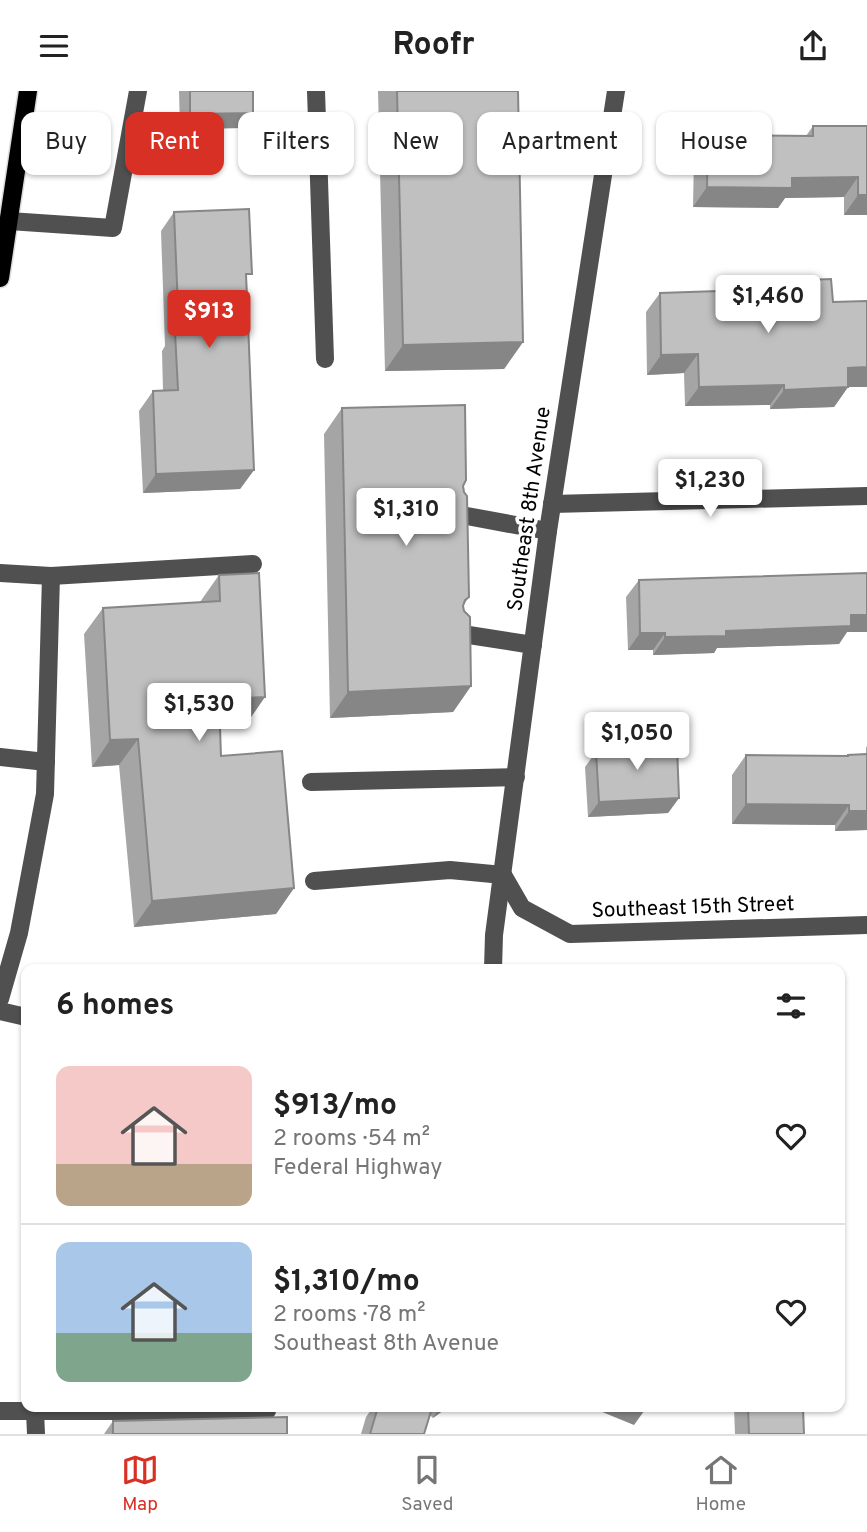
<!DOCTYPE html>
<html lang="en">
<head>
<meta charset="utf-8">
<style>
  :root { --surface:#fff; --page:#f2f2f2; --text:#222; --muted:#767676; --line:#e0e0e0; --accent:#d93025 }
  body { margin:0; font-family:Overpass,sans-serif; background:var(--page); color:var(--text); height:100vh; display:flex; flex-direction:column; font-size:26px; white-space:nowrap }
  * { box-sizing:border-box; margin:0 }
  p { font-size:23px; color:var(--muted) }
  .icon { flex:none; width:38px; height:38px; fill:none; stroke:currentColor; stroke-width:2; stroke-linecap:round; stroke-linejoin:round }
  .map { position:relative; flex:1; overflow:hidden }
  .sheet { position:absolute; left:21px; top:873px; width:824px; height:448px; display:flex; flex-direction:column; background:var(--surface); border-radius:14px; box-shadow:0 2px 5px #0004 }
  .sheet>* { flex:none }
  .guide { position:absolute; left:21px; top:21px; width:826px; height:63px; display:flex; gap:14px }
  .price { position:absolute; translate:-50% -60px; padding:0 16px; border-radius:7px; background:#fff; color:#222; font-size:23px; line-height:46px; filter:drop-shadow(0 2px 4px #0008) }
  .price::after { content:''; position:absolute; left:50%; top:42px; width:21px; height:16px; margin-left:-10px; background:inherit; clip-path:polygon(0 0,100% 0,50% 100%) }
  .price.selected { background:var(--accent); color:#fff }
  ul { padding:0; list-style:none }
  li { display:flex; align-items:center; gap:21px; height:175px; padding:0 35px }
  li+li { border-top:2px solid var(--line) }
  li span { display:grid; place-items:center; flex:none; width:196px; height:140px; border-radius:14px; color:#555 }
  li>.icon { margin-inline-start:auto }
  span .icon { width:84px; height:84px; fill:#fffc; stroke-width:1 }
  li b { font-size:30px }
  h2 { display:flex; justify-content:space-between; align-items:center; height:84px; padding:0 35px; font-size:30px }
  .chip { padding:0 24px; border-radius:14px; background:var(--surface); box-shadow:0 2px 5px #0004; font-size:24px; line-height:63px }
  .chip.selected { background:var(--accent); color:#fff }
  header { display:flex; justify-content:space-between; align-items:center; height:91px; padding:0 35px; background:var(--surface); font-size:32px; font-weight:700 }
  .dock { display:flex; justify-content:space-around; align-items:center; height:98px; border-top:2px solid var(--line); background:var(--surface); font-size:19px; color:var(--muted) }
  .dock a { display:grid; justify-items:center; gap:4px }
  .dock .selected { color:var(--accent) }
  .map>svg:first-child { display:block }
  .lines { fill:none; stroke-linecap:round; stroke-linejoin:round }
  .major-casing { stroke:#dbdbdb; stroke-width:21 }
  .minor { stroke:#505050; stroke-width:18 }
  .major { stroke:#000; stroke-width:18 }
  .wall { fill:#a5a5a5 }
  .shaded-wall { fill:#868686 }
  .building { fill:#c0c0c0; stroke:#868686; stroke-width:2 }
  .labels { text-anchor:middle; dominant-baseline:central; stroke-width:7; stroke-linejoin:round; paint-order:stroke }
  .street-label { font-size:21px; fill:#000; stroke:#fff }
</style>
</head>
<body>
<header><svg class="icon" aria-label="menu" viewBox="0 0 24 24"><path d="M4 6h16M4 12h16M4 18h16"/></svg>Roofr<svg class="icon" aria-label="share" viewBox="0 0 24 24"><path d="M12 15V3M7 8l5-5 5 5M5 13v7h14v-7"/></svg></header>
<div class="map">
<svg width="867" height="1343" viewBox="0 0 867 1343">
  <rect width="100%" height="100%" fill="#fff"/>
  <g class="lines">
    <!-- major casing -->
    <g class="major-casing">
      <polyline id="major" points="0,187 28,0"/>
    </g>
    <!-- minor -->
    <g class="minor">
      <polyline points="316,0 325,268"/>
      <polyline points="9,130 113,137 138,0"/>
      <polyline points="552,413 867,405"/>
      <polyline points="456,423 548,440"/>
      <polyline points="0,482 51,485 45,703 19,842 0,908"/>
      <polyline points="51,485 253,473"/>
      <polyline points="456,542 533,554"/>
      <polyline points="0,666 46,671"/>
      <polyline points="311,691 516,686"/>
      <polyline points="314,790 450,779 503,784 522,817 570,843 867,834"/>
      <polyline points="493,878 494,844 548,440 616,0"/>
      <polyline points="0,920 26,926"/>
      <polyline points="0,1320 267,1320"/>
      <polyline points="35,1320 36,1343"/>
    </g>
    <!-- major -->
    <use href="#major" class="major"/>
  </g>
  <!-- wall -->
  <g class="wall">
    <polygon points="179,0 253,0 253,22 243,37 180,38"/>
    <polygon points="378,0 518,0 523,251 504,278 385,280"/>
    <polygon points="813,35 867,35 867,124 844,124 844,106 785,107 778,117 693,116 694,64 708,44 806,45"/>
    <polygon points="174,121 247,191 254,379 240,398 143,402 139,320 153,300 163,300 162,260 165,255 161,140"/>
    <polygon points="780,190 833,211 848,296 834,316 770,318 770,314 685,315 684,282 647,284 646,221 660,202 774,199"/>
    <polygon points="342,317 463,395 469,506 463,515 471,595 453,621 330,627 324,343"/>
    <polygon points="219,484 247,632 220,633 221,665 294,797 276,823 134,836 119,674 92,676 84,543 103,517 200,511"/>
    <polygon points="639,489 847,541 839,553 717,557 714,562 653,564 653,559 628,559 626,506"/>
    <polygon points="619,644 648,657 679,707 668,722 588,726 585,676 596,661 608,660"/>
    <polygon points="867,655 867,739 835,740 835,734 732,733 732,684 746,664 847,665 848,664 866,663 866,657"/>
    <polygon points="373,1316 448,1316 433,1327 430,1324 424,1343 361,1343 366,1326"/>
    <polygon points="734,1316 803,1316 804,1343 735,1343"/>
    <polygon points="113,1330 287,1343 104,1343"/>
  </g>
  <!-- shaded-wall -->
  <g class="shaded-wall">
    <polygon points="253,22 243,37 180,38 190,23"/>
    <polygon points="858,86 844,106 785,107 778,117 693,116 707,96 792,87"/>
    <polygon points="858,104 867,104 867,124 844,124"/>
    <polygon points="523,251 504,278 385,280 403,254"/>
    <polygon points="698,263 684,282 647,284 661,264"/>
    <polygon points="867,276 867,296 848,296 834,316 770,318 784,299 848,277"/>
    <polygon points="784,294 770,314 685,315 699,296"/>
    <polygon points="254,379 240,398 143,402 156,383"/>
    <polygon points="851,524 867,524 867,541 847,541 839,553 717,557 714,562 653,564 665,546 726,540"/>
    <polygon points="640,542 665,542 653,559 628,559"/>
    <polygon points="471,595 453,621 330,627 348,601"/>
    <polygon points="265,606 247,632 200,634 219,608"/>
    <polygon points="138,648 119,674 92,676 110,649"/>
    <polygon points="679,707 668,722 588,726 599,711"/>
    <polygon points="746,713 849,714 835,734 732,733"/>
    <polygon points="849,720 867,720 867,739 835,740"/>
    <polygon points="294,797 276,823 134,836 152,810"/>
    <polygon points="440,1316 448,1316 433,1327"/>
    <polygon points="590,1316 647,1316 634,1334"/>
  </g>
  <!-- building -->
  <g class="building">
    <polygon points="190,0 253,0 253,22 190,23"/>
    <polygon points="397,0 518,0 523,251 403,254"/>
    <polygon points="813,35 867,35 867,104 858,104 858,86 792,87 792,97 707,96 708,44 813,45"/>
    <polygon points="249,118 252,183 246,183 254,379 156,383 153,300 178,299 175,241 179,241 174,121"/>
    <polygon points="831,188 833,211 867,210 867,276 848,277 848,296 784,299 784,294 699,296 698,263 661,264 660,202 780,198 780,190"/>
    <polygon points="465,314 466,389 463,395 464,401 467,405 469,506 465,509 463,515 464,520 470,526 471,595 348,601 342,317"/>
    <polygon points="259,482 265,606 219,608 221,665 282,660 294,797 152,810 138,648 110,649 103,517 220,510 219,484"/>
    <polygon points="867,482 867,524 851,524 851,535 726,540 726,545 665,546 665,542 640,542 639,489"/>
    <polygon points="647,643 648,657 677,656 679,707 599,711 596,661 620,659 619,644"/>
    <polygon points="867,663 867,720 849,720 849,714 746,713 746,664 848,665 848,664"/>
    <polygon points="378,1316 430,1316 432,1317 424,1343 370,1343"/>
    <polygon points="748,1316 803,1316 804,1343 749,1343"/>
    <polygon points="287,1326 287,1343 113,1343 113,1330"/>
  </g>
  <g class="labels">
    <!-- street labels -->
    <g class="street-label">
      <text transform="translate(530 418) rotate(-82)">Southeast 8th Avenue</text>
      <text transform="translate(693 817) rotate(-2)">Southeast 15th Street</text>
    </g>
  </g>
</svg>
<b class="price" style="left:768px;top:244px">$1,460</b>
<b class="price selected" style="left:209px;top:259px">$913</b>
<b class="price" style="left:710px;top:428px">$1,230</b>
<b class="price" style="left:406px;top:457px">$1,310</b>
<b class="price" style="left:199px;top:652px">$1,530</b>
<b class="price" style="left:637px;top:681px">$1,050</b>
<div class="guide">
<a class="chip">Buy</a>
<a class="chip selected">Rent</a>
<a class="chip">Filters</a>
<a class="chip">New</a>
<a class="chip">Apartment</a>
<a class="chip">House</a>
</div>
<section class="sheet">
<h2>6 homes<svg class="icon" aria-label="filters" viewBox="0 0 24 24"><path d="M4 7h16M4 17h16"/><circle cx="9" cy="7" r="2"/><circle cx="15" cy="17" r="2"/></svg></h2>
<ul>
<li><span style="background:linear-gradient(#f6c9c9 70%,#b9a48a 0)"><svg class="icon" aria-label="home" viewBox="0 0 24 24"><path d="M3 11l9-7 9 7M6 9v11h12V9"/></svg></span><div><b>$913/mo</b><p>2 rooms · 54 m²</p><p>Federal Highway</p></div><svg class="icon" aria-label="heart" viewBox="0 0 24 24"><path d="M12 20l-8-8c-3-5 5-10 8-4 3-6 11-1 8 4z"/></svg></li>
<li><span style="background:linear-gradient(#a9c7e8 65%,#7fa58c 0)"><svg class="icon" aria-label="home" viewBox="0 0 24 24"><path d="M3 11l9-7 9 7M6 9v11h12V9"/></svg></span><div><b>$1,310/mo</b><p>2 rooms · 78 m²</p><p>Southeast 8th Avenue</p></div><svg class="icon" aria-label="heart" viewBox="0 0 24 24"><path d="M12 20l-8-8c-3-5 5-10 8-4 3-6 11-1 8 4z"/></svg></li>
</ul>
</section>
</div>
<nav class="dock">
<a class="selected"><svg class="icon" aria-label="map" viewBox="0 0 24 24"><path d="M3 6l6-2 6 2 6-2v14l-6 2-6-2-6 2zM9 4v14M15 6v14"/></svg>Map</a>
<a><svg class="icon" aria-label="saved" viewBox="0 0 24 24"><path d="M7 4h10v16l-5-4-5 4z"/></svg>Saved</a>
<a><svg class="icon" aria-label="home" viewBox="0 0 24 24"><path d="M3 11l9-7 9 7M6 9v11h12V9"/></svg>Home</a>
</nav>
</body>
</html>
